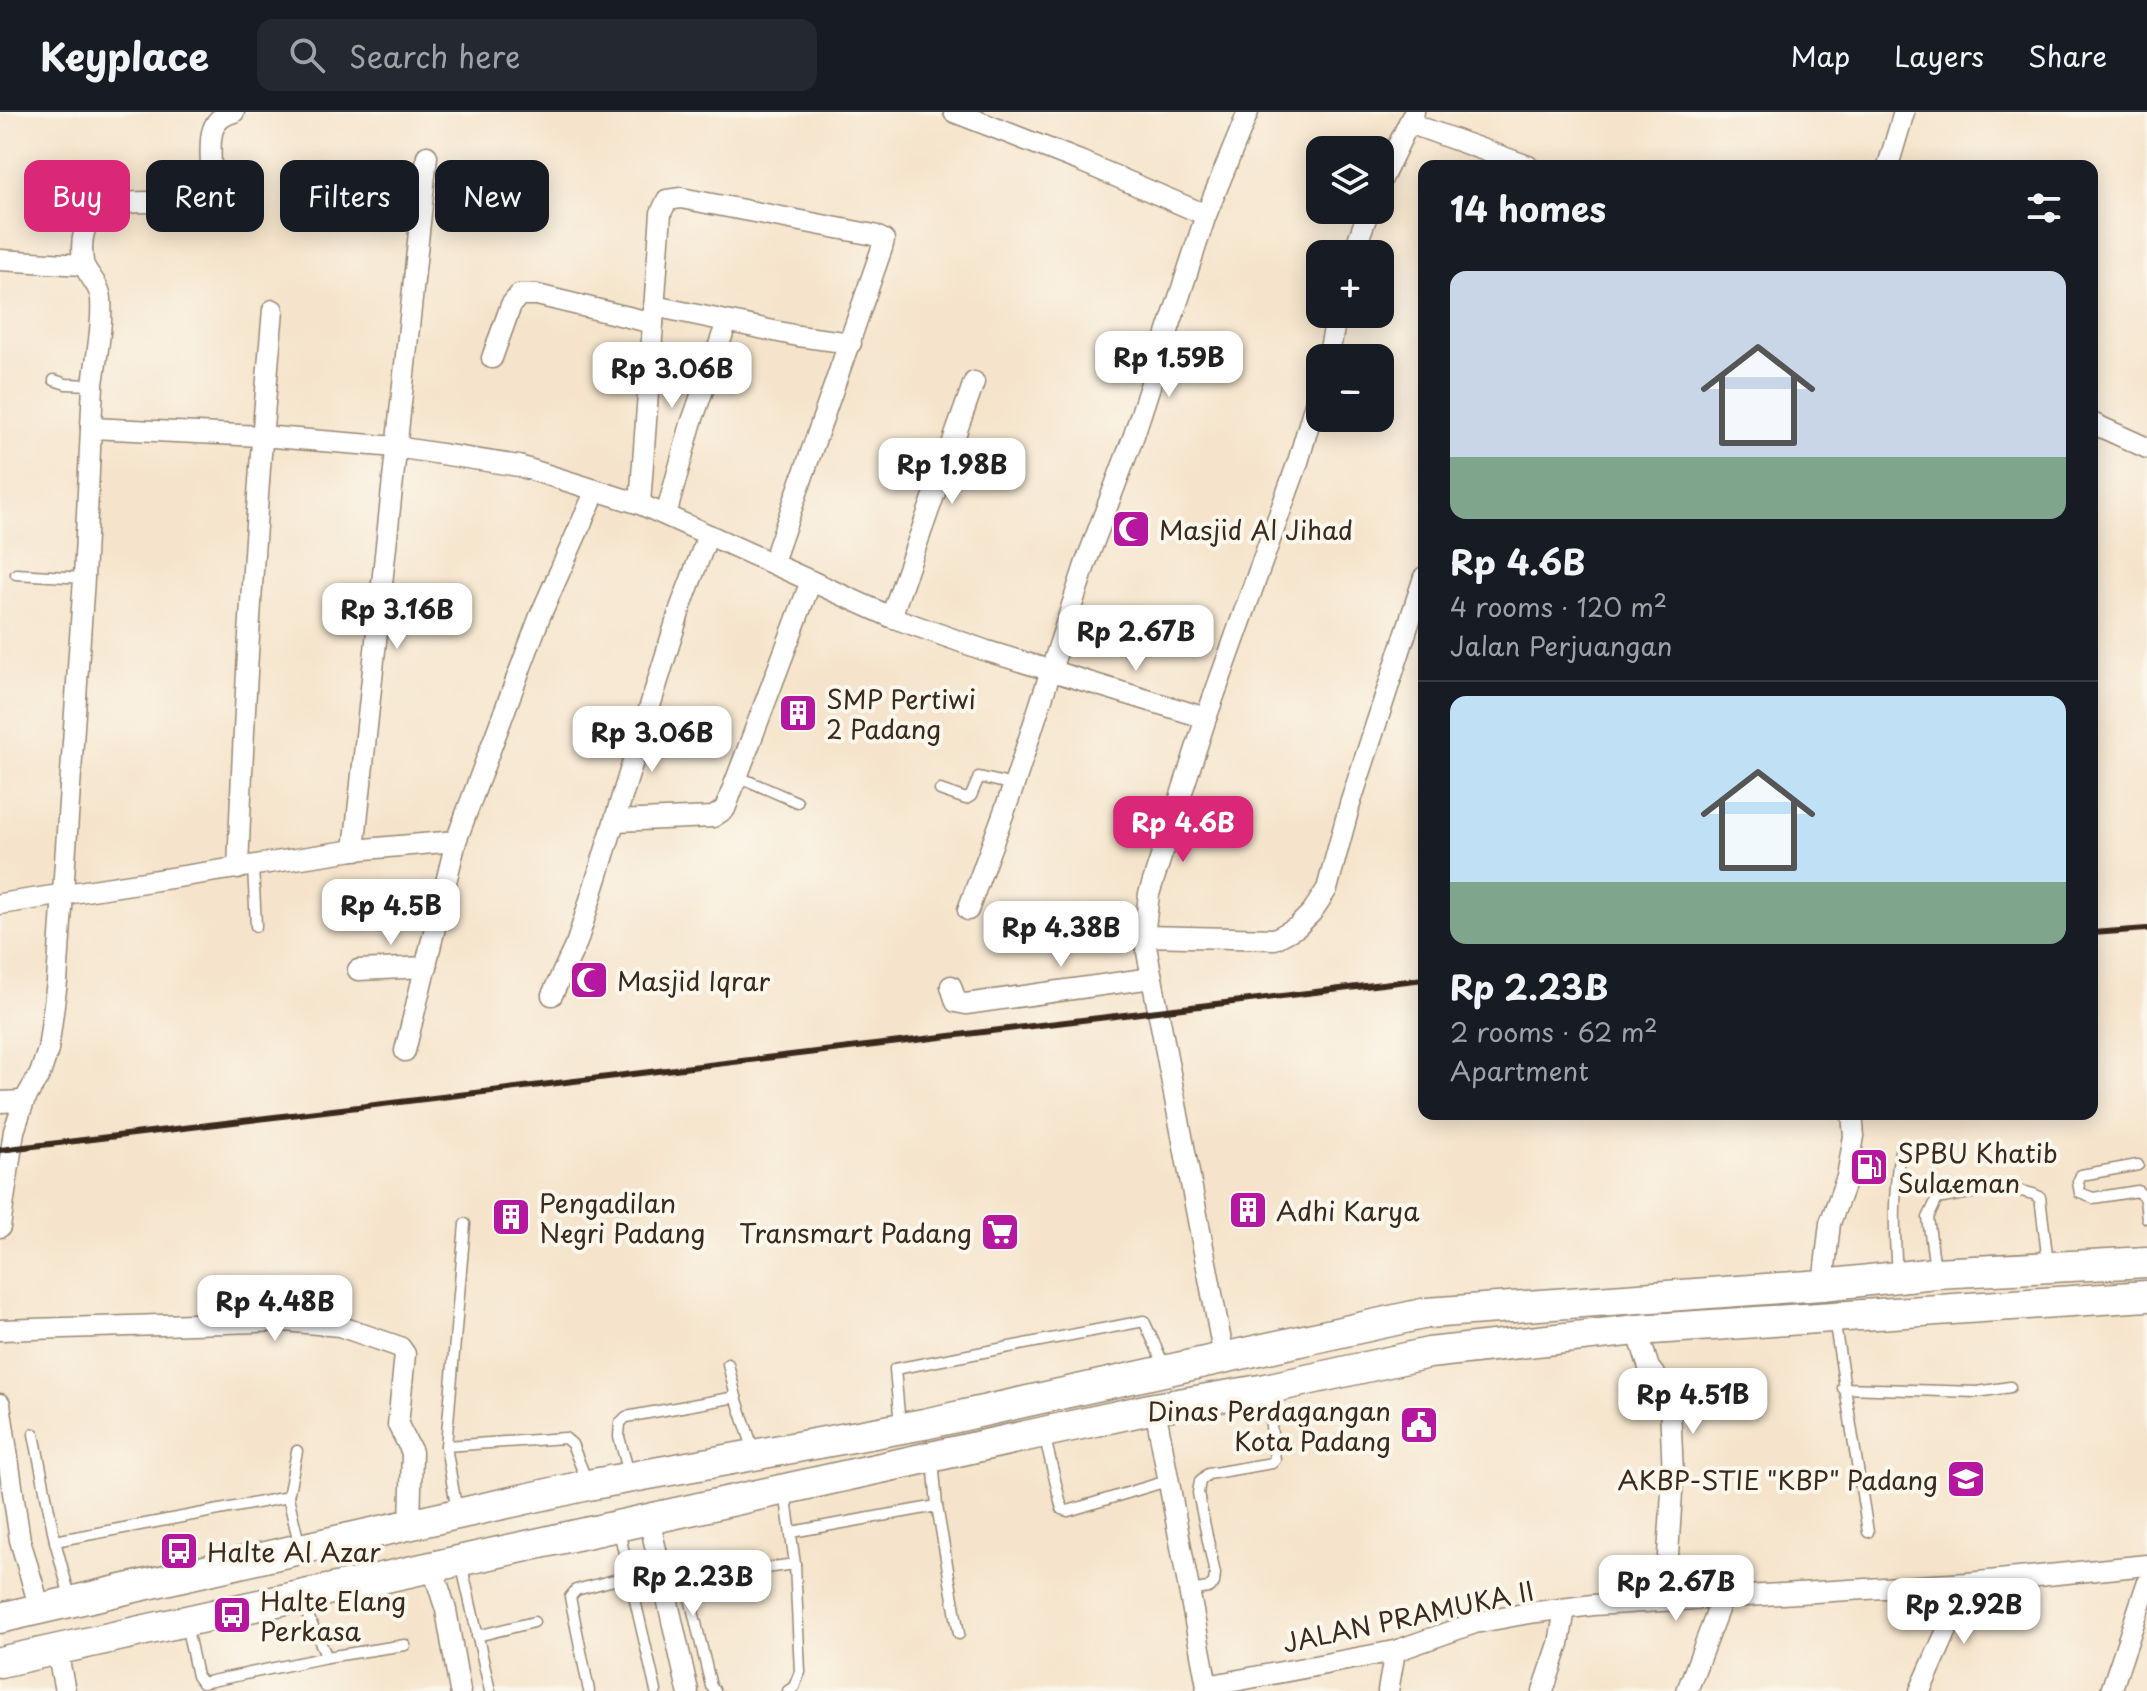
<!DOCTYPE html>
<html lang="en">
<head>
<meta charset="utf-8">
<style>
  :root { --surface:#171b24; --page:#242831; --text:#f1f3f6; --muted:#9ea1a6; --line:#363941; --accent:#db2777 }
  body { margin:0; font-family:"Playpen Sans",sans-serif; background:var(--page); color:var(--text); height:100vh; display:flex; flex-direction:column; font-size:30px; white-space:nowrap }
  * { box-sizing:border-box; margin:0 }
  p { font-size:26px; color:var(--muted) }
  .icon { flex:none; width:44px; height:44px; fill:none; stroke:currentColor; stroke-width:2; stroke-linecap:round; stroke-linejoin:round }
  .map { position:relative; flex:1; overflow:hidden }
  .side { position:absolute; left:1418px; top:48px; width:680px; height:960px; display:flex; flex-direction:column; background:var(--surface); border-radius:16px; box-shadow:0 4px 20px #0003 }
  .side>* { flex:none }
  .hud { position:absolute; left:24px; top:48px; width:760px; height:72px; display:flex; gap:16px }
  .tools { position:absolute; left:1306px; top:24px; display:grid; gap:16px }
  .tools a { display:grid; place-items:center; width:88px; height:88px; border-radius:16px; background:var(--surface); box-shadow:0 4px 20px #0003; font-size:40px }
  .price { position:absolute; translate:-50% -68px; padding:0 18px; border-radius:16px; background:#fff; color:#222; font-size:26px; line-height:52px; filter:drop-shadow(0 2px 4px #0008) }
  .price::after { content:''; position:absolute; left:50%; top:48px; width:24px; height:18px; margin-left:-12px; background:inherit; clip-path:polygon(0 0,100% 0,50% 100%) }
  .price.on { background:var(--accent); color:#fff }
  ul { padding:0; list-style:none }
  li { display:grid; align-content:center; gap:16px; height:424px; padding:0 32px }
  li+li { border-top:2px solid var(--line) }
  li span { display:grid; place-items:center; height:248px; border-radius:16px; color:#555 }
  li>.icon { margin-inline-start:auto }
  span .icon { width:144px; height:144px; fill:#fffc; stroke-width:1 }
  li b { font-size:34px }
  h2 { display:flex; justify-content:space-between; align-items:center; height:96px; padding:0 32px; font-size:34px }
  .tag { padding:0 28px; border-radius:16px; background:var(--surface); box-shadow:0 4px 20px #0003; font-size:28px; line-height:72px }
  .tag.on { background:var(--accent); color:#fff }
  header { display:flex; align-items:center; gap:48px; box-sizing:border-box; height:112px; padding:0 40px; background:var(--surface); border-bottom:2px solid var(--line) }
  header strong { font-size:38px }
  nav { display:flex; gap:44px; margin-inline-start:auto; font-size:28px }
  .search { width:560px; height:72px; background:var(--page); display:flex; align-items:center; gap:20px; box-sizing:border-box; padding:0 28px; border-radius:16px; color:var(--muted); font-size:30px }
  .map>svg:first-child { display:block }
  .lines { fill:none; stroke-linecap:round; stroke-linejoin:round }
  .service-casing { stroke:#988774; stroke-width:13 }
  .minor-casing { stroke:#988774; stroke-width:23 }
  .primary-casing { stroke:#988774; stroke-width:33 }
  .service { stroke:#fff; stroke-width:10 }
  .minor { stroke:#fff; stroke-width:20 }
  .primary { stroke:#fff; stroke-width:30 }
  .rail { stroke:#3b2a1e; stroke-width:6 }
  .labels { text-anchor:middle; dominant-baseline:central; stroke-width:8; stroke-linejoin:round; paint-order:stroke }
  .poi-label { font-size:26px; fill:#3b2a1e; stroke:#fbf7ec; text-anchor:start }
  .street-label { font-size:26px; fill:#3b2a1e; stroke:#fbf7ec }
</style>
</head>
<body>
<header>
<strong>Keyplace</strong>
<div class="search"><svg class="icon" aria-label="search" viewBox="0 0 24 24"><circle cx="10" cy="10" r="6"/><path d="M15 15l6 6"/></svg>Search here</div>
<nav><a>Map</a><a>Layers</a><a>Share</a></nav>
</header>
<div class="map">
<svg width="2147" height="1579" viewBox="0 0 2147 1579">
  <rect width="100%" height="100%" fill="#fbf7ec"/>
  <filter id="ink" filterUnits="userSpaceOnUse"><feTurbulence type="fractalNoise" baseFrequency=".0125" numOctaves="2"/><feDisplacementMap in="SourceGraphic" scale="16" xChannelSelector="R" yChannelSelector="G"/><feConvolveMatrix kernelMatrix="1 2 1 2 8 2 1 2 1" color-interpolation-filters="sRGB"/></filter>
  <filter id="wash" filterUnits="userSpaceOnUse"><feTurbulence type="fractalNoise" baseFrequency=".006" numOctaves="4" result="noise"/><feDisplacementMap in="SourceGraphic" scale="32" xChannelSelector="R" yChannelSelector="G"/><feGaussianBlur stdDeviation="1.8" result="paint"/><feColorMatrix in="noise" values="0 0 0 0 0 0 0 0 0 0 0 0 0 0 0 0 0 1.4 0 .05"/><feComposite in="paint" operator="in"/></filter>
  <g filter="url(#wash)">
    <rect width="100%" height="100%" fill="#f5e4cb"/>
  </g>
  <g filter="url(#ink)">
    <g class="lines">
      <!-- service casing -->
      <g class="service-casing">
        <g id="service">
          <polyline points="54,268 66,272 93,273"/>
          <polyline points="16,462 84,466"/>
          <polyline points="739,665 797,690"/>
          <polyline points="940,678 966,687 971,684 979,665 1014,673"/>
          <polyline points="253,754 256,814"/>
          <polyline points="2138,1053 2081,1063 2078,1070 2080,1081 2093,1086 2138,1079 2145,1087 2147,1106"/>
          <path d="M1935 1157 1928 1106 1937 1087C1967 1082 2011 1070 2040 1085L2048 1151"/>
          <path d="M1897 1163C1894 1119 1893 1078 1901 1033"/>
          <polyline points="1834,1207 1868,1420"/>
          <polyline points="728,1252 736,1285"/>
          <polyline points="1843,1276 1977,1280 2010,1275"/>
          <polyline points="900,1314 895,1257 1144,1209 1166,1257"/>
          <polyline points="34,1322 55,1429 288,1385 300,1435"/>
          <polyline points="1044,1322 1062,1397 1068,1399 1170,1368"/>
          <polyline points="446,1334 565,1326 572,1332 588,1372"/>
          <polyline points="629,1361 619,1325 620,1311 626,1305 736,1285 754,1339"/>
          <polyline points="785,1380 795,1452 800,1560 794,1575 788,1579"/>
          <polyline points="288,1385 297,1339"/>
          <polyline points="937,1394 959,1522"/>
          <polyline points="457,1400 446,1334 465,1112"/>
          <polyline points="619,1419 656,1579"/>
          <polyline points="792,1420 937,1394 933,1347"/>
          <polyline points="55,1429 70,1485"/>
          <polyline points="461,1450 490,1579"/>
          <polyline points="1190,1479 1208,1476 1214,1471 1215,1462 1198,1381 1200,1369 1208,1362 1272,1351 1275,1348 1267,1279"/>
          <polyline points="300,1487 327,1545 405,1533"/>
          <polyline points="186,1512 197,1564 202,1571 327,1545"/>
          <polyline points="477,1524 534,1510"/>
          <polyline points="589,1579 570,1485 576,1478 629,1464"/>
          <polyline points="715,1579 711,1574 689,1482 690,1470 700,1465 795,1452"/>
        </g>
      </g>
      <!-- minor casing -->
      <g class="minor-casing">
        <g id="minor">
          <polyline points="954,0 1080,49 1206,103"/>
          <polyline points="1409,11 1528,54"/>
          <polyline points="1888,54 1904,0"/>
          <polyline points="1380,71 1414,0"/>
          <polyline points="1353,142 1369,98"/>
          <polyline points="0,148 83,153"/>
          <polyline points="654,194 798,224 851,231"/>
          <polyline points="492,246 511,193 519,183 537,183 653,211"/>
          <polyline points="1328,246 1337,202"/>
          <polyline points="2092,311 2147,336"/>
          <polyline points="91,316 261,324 396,335 519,354 640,392 891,505 987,539 1206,606"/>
          <polyline points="640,392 661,101 667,88 681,86 874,123 884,128 882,136 773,450"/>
          <polyline points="666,403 691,312 727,210"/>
          <polyline points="891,505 974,270"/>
          <polyline points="615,709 713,705 725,697 811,469"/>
          <polyline points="354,738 427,44"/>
          <path d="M238 757C245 570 256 384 273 198"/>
          <polyline points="0,792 354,738 456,729"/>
          <polyline points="968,798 1014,673 1085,453 1133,326 1206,103 1248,0"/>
          <polyline points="1144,824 1275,827 1297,815 1312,800 1327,777 1350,692 1424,465"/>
          <polyline points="358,858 427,855"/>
          <polyline points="951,874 956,890 966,892 1152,866"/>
          <polyline points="552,883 577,830 681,494 708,423"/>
          <polyline points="405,939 456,729 540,504 596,378"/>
          <polyline points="0,990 24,989"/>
          <path d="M0 1115 14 1019 24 989 40 962 48 938 57 870 84 466 93 273C96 246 103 215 101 187 100 172 85 161 83 150 73 74 145 93 194 90 232 75 187 11 234 0"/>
          <polyline points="1823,1173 1830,1111 1847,1065 1854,1024 1852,1002"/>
          <polyline points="0,1218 285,1209 339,1214 400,1235 405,1242 398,1313 412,1340 410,1412"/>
          <polyline points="1637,1218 1649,1256 1665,1276 1670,1294 1673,1364 1668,1443"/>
          <polyline points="1224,1245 1144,824 1149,782 1206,606 1298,350 1320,274"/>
          <polyline points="0,1292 20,1428 40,1497"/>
          <polyline points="1155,1296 1207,1574 1206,1579"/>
          <polyline points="649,1407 688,1579"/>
          <polyline points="432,1454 446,1498 460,1579"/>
          <polyline points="57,1538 65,1579"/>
          <polyline points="1207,1574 1395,1539 1475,1511 1529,1501 1593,1493 1968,1471 2147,1453"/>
          <polyline points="1388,1579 1395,1539"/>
          <polyline points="1543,1579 1559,1532 1565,1497"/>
          <polyline points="1687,1579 1722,1487"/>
          <polyline points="1920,1579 1968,1471"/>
          <polyline points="2111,1579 2147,1472"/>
        </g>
      </g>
      <!-- primary casing -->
      <g class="primary-casing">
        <g id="primary">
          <polyline points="0,1506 300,1437 588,1373 924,1312 1427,1201 1823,1173 1935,1161 2147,1150"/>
          <polyline points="0,1550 1044,1320 1155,1296 1266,1277 1429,1241 1637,1218 2147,1184"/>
        </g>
      </g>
      <!-- service -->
      <use href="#service" class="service"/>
      <!-- minor -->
      <use href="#minor" class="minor"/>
      <!-- primary -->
      <use href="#primary" class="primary"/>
      <!-- rail -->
      <g class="rail">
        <polyline points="2092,821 2147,817"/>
        <polyline points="0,1038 1424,867"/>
      </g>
    </g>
  </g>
  <!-- icons -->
  <defs>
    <g id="mosque-square" transform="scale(2)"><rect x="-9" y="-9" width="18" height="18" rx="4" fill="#b5179e" stroke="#fbf7ec"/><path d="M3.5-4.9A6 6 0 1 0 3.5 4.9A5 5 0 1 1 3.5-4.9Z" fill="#fff"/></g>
    <g id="building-square" transform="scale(2)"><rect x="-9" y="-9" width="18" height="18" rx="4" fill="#b5179e" stroke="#fbf7ec"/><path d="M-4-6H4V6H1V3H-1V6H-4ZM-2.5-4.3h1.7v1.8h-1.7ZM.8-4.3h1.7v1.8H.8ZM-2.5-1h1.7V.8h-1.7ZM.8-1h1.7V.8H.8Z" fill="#fff"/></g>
    <g id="fuel-square" transform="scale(2)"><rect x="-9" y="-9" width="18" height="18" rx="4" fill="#b5179e" stroke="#fbf7ec"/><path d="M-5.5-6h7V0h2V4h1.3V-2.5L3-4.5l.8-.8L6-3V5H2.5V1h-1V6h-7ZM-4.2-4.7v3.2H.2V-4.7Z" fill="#fff"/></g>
    <g id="supermarket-square" transform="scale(2)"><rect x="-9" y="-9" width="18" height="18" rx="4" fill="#b5179e" stroke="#fbf7ec"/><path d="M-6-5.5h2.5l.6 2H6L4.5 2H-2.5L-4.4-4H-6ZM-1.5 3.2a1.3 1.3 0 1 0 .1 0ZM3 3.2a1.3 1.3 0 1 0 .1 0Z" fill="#fff"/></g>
    <g id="civic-square" transform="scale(2)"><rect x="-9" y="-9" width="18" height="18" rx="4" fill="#b5179e" stroke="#fbf7ec"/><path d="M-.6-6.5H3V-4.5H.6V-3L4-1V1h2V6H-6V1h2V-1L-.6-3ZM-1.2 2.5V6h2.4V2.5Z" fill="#fff"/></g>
    <g id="university-square" transform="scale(2)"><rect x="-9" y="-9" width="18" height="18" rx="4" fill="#b5179e" stroke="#fbf7ec"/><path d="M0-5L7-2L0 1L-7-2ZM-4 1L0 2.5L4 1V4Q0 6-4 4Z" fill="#fff"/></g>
    <g id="bus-square" transform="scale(2)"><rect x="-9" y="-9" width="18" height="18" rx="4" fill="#b5179e" stroke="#fbf7ec"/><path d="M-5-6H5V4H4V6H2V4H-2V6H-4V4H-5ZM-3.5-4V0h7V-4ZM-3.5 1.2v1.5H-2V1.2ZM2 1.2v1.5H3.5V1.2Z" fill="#fff"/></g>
  </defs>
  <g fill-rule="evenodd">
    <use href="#mosque-square" x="1131" y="417"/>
    <use href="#building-square" x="798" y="601"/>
    <use href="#mosque-square" x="589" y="868"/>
    <use href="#fuel-square" x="1869" y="1055"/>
    <use href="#building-square" x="1248" y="1098"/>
    <use href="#building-square" x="511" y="1105"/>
    <use href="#supermarket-square" x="1000" y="1120"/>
    <use href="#civic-square" x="1419" y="1313"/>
    <use href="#university-square" x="1966" y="1367"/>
    <use href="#bus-square" x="179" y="1439"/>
    <use href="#bus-square" x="232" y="1503"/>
  </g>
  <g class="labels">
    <!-- poi labels -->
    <g class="poi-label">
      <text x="1159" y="417">Masjid Al Jihad</text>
      <text x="826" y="586">SMP Pertiwi<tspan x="826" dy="30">2 Padang</tspan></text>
      <text x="617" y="868">Masjid Iqrar</text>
      <text x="1897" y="1040">SPBU Khatib<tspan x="1897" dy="30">Sulaeman</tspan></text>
      <text x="539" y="1090">Pengadilan<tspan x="539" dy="30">Negri Padang</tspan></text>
      <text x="1276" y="1098">Adhi Karya</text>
      <text x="972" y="1120" text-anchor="end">Transmart Padang</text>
      <text x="1391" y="1298" text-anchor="end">Dinas Perdagangan<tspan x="1391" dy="30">Kota Padang</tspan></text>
      <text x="1938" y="1367" text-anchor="end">AKBP-STIE "KBP" Padang</text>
      <text x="207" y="1439">Halte Al Azar</text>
      <text x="260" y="1488">Halte Elang<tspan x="260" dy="30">Perkasa</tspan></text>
    </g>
    <!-- street labels -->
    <g class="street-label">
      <text transform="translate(1408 1504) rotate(-12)">JALAN PRAMUKA II</text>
    </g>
  </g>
</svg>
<div class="tools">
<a><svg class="icon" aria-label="layers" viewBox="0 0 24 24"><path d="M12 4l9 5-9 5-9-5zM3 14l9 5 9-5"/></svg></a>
<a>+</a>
<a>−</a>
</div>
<b class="price" style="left:1169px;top:287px">Rp 1.59B</b>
<b class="price" style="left:672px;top:298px">Rp 3.06B</b>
<b class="price" style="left:952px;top:394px">Rp 1.98B</b>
<b class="price" style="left:397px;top:539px">Rp 3.16B</b>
<b class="price" style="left:1136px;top:561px">Rp 2.67B</b>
<b class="price" style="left:652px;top:662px">Rp 3.06B</b>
<b class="price on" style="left:1183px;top:752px">Rp 4.6B</b>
<b class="price" style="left:391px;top:835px">Rp 4.5B</b>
<b class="price" style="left:1061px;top:857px">Rp 4.38B</b>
<b class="price" style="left:275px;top:1231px">Rp 4.48B</b>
<b class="price" style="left:1693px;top:1324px">Rp 4.51B</b>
<b class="price" style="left:693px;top:1506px">Rp 2.23B</b>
<b class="price" style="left:1676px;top:1511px">Rp 2.67B</b>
<b class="price" style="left:1964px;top:1534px">Rp 2.92B</b>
<div class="hud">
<a class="tag on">Buy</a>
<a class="tag">Rent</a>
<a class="tag">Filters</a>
<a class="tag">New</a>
</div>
<section class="side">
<h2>14 homes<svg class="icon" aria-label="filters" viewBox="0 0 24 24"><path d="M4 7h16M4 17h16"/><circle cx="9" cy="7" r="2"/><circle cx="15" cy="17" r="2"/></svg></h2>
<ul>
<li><span style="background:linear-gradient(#c9d6e8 75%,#7fa58c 0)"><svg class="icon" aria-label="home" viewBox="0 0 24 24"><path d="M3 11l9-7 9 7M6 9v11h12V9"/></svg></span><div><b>Rp 4.6B</b><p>4 rooms · 120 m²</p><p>Jalan Perjuangan</p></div></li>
<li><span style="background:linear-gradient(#bfe0f5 75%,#7fa58c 0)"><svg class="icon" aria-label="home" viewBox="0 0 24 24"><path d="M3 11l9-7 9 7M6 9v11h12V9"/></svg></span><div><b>Rp 2.23B</b><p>2 rooms · 62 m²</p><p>Apartment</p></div></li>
</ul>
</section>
</div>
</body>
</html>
